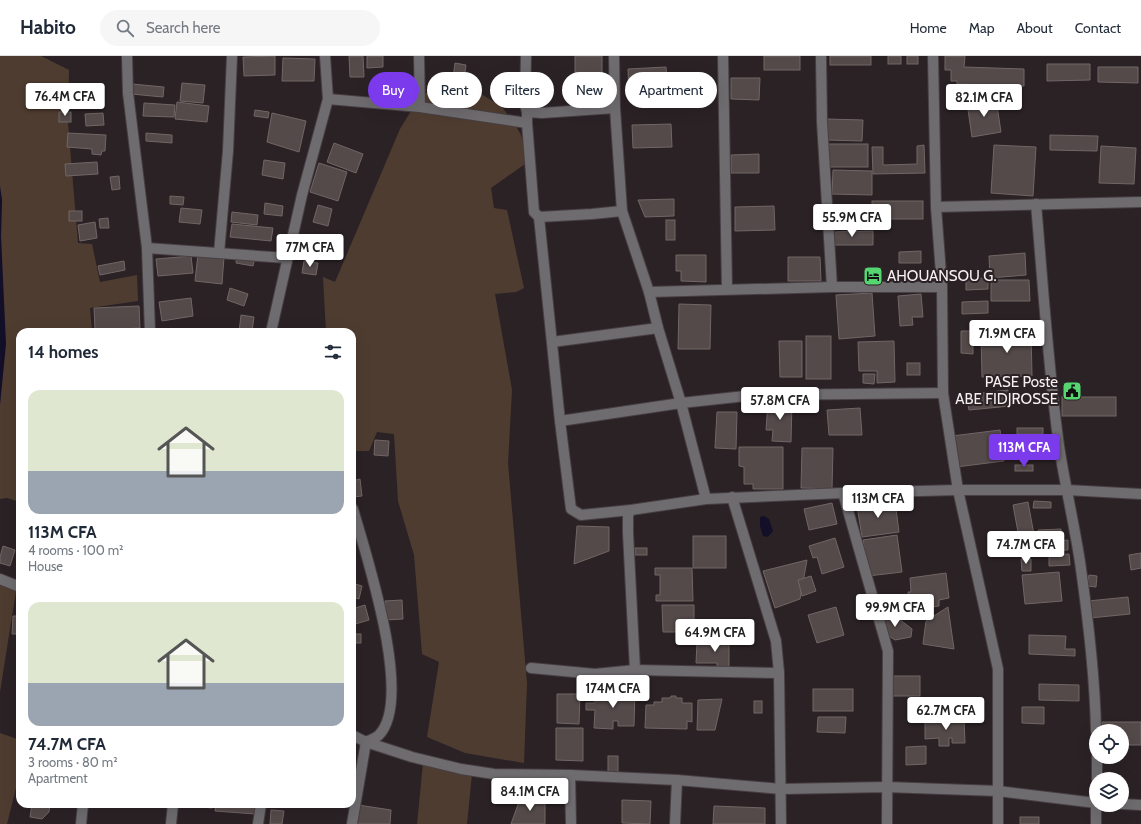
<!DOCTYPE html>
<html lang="en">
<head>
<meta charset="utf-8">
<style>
  :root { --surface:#fff; --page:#f6f6f7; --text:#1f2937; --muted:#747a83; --line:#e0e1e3; --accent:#7c3aed }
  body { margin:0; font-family:Cabin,sans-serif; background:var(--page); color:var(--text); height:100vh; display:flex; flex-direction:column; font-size:15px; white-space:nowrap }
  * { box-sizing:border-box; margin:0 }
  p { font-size:13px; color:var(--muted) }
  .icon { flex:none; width:22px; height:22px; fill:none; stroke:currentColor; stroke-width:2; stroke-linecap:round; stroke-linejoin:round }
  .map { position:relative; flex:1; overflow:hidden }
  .sheet { position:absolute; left:16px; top:272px; width:340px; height:480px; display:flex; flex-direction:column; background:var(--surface); border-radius:12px; box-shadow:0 4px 16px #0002 }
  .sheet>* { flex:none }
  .banner { position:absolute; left:368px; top:16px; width:380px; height:36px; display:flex; gap:8px }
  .fabs { position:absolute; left:1089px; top:668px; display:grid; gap:8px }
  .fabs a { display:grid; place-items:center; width:40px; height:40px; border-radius:50%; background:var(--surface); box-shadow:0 4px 16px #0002; font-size:20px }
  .price { position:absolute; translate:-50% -34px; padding:0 9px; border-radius:4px; background:#fff; color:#222; font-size:13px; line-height:26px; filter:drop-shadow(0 1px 2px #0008) }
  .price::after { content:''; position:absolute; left:50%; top:24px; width:12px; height:9px; margin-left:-6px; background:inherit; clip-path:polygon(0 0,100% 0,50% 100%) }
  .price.on { background:var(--accent); color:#fff }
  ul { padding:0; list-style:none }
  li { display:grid; align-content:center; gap:8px; height:212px; padding:0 12px }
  li span { display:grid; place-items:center; height:124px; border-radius:12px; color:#555 }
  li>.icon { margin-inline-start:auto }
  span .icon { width:72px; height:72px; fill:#fffc; stroke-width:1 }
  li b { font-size:17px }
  h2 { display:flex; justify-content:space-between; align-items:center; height:48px; padding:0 12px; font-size:17px }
  .tag { padding:0 14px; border-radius:18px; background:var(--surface); box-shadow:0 4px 16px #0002; font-size:14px; line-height:36px }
  .tag.on { background:var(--accent); color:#fff }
  header { display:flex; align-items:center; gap:24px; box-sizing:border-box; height:56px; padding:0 20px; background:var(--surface); border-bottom:1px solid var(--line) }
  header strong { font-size:19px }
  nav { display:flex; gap:22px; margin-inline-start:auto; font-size:14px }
  .search { width:280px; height:36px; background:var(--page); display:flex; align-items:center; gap:10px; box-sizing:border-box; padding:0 14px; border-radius:22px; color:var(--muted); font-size:15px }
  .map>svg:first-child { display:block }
  .green { fill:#4f3c30 }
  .water { fill:#130f29 }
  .building { fill:#544a49; stroke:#716665 }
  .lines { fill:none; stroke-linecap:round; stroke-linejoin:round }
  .minor-casing { stroke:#473f43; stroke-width:12 }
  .minor { stroke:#6f6c70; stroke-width:10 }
  .labels { text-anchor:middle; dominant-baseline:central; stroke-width:4; stroke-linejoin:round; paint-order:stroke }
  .poi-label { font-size:15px; fill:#f6f0f2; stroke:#2b2226; text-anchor:start }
</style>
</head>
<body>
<header>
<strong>Habito</strong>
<div class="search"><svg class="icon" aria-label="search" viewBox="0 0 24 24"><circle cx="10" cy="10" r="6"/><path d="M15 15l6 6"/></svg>Search here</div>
<nav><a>Home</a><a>Map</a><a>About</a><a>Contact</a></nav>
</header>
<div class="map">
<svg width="1141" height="768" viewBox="0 0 1141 768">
  <rect width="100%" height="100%" fill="#2b2226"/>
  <!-- green -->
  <g class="green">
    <polygon points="0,0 41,0 69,14 68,67 78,187 92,188 100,226 137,219 138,245 90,252 92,276 20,276 20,446 7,442 0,443"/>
    <polygon points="422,37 481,38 501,50 513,65 521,79 526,95 525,108 491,132 494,152 507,154 524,232 516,236 495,238 512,334 508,407 527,627 524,707 465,697 427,681 439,606 422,598 414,499 398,445 394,378 377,376 369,395 352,395 352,276 326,276 323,221 335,226 400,73"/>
    <polygon points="0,523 17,529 0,636"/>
    <polygon points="0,677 20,684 20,716 7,768 0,768"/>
    <polygon points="423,707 472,718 467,768 417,768"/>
  </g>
  <!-- water -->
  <g class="water">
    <polygon points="0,130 2,144 1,180 6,288 0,349"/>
    <polygon points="764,460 769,463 773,475 768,481 763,480 760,470 760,461"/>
  </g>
  <!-- building -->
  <g class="building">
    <polygon points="275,0 275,19 244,20 243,1"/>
    <polygon points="349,0 363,0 364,21 350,21"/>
    <polygon points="367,0 383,0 383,11 367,12"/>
    <rect x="575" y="0" width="27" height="47"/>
    <rect x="764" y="0" width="36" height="14"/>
    <rect x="830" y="0" width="41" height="9"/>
    <rect x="888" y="0" width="13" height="8"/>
    <rect x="907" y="0" width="11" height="8"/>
    <polygon points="945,0 965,0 964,11 1024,13 1024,30 957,28 957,25 951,25 951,14 945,14"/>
    <polygon points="283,2 315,3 314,25 282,25"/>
    <polygon points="455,7 466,9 464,24 453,22"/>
    <polygon points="1047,8 1090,8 1090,24 1047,25"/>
    <polygon points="666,11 668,39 629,41 628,13"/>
    <polygon points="1098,11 1138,11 1138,27 1098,26"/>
    <polygon points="731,22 760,22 759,44 731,43"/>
    <polygon points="182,27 205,29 203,47 180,45"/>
    <polygon points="132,28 164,31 163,41 131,38"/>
    <polygon points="93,35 93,50 75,51 75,45 66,45 66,48 61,48 61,52 52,52 52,37"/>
    <polygon points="996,43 1001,76 972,81 967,47"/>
    <polygon points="177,46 209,50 207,66 175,63"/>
    <polygon points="144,47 175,49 174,61 143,60"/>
    <polygon points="255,54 269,56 268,62 254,60"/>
    <rect x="59" y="56" width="12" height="10"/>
    <polygon points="103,57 104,69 86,70 85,58"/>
    <polygon points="272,57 306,65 299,96 267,86"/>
    <polygon points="827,63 863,64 862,85 827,84"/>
    <polygon points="671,68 672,91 633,92 632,69"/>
    <polygon points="68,77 106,79 105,95 102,95 101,99 92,98 92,93 67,91"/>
    <polygon points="146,77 172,79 172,87 146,85"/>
    <polygon points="1050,79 1098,80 1097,95 1050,94"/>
    <polygon points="334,87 363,98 356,117 327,106"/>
    <rect x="828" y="88" width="40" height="23"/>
    <polygon points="924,89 925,117 873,118 872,91 883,91 883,109 917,108 917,90"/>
    <polygon points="994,89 1036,91 1033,140 991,137"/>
    <polygon points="1101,90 1136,92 1134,128 1099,127"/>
    <polygon points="759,98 759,117 731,117 731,99"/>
    <polygon points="264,104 285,107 283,123 262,119"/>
    <polygon points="97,106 98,118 66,120 65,108"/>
    <polygon points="319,107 347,116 338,145 310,136"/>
    <polygon points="833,114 872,115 872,139 832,138"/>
    <polygon points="119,120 120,133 112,134 110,121"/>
    <polygon points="170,140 184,141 183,149 170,148"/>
    <polygon points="674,143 674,160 645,161 638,144"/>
    <rect x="872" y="145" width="51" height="18"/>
    <polygon points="265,147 283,150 282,160 264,158"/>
    <polygon points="318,149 332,153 328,170 313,166"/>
    <polygon points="774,150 775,174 735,175 735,151"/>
    <polygon points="181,152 202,154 200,168 179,166"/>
    <rect x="69" y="155" width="13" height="10"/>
    <polygon points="232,156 258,159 257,169 231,166"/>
    <polygon points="108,162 109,172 100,172 99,163"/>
    <rect x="666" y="164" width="9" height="20"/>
    <polygon points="95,166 97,182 80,185 78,169"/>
    <polygon points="232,168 273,172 271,185 230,181"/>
    <polygon points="873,175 873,189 831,189 830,176"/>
    <polygon points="921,195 921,207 899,207 899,196"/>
    <polygon points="1025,197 1026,219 990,222 989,200"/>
    <polygon points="198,198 224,201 222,228 195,225"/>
    <polygon points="237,198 255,201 253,210 236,207"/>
    <polygon points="676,199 706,199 706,226 681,225 681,215 676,215"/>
    <polygon points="191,200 193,217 158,220 156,203"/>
    <polygon points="788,201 820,201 821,225 788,225"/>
    <polygon points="124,205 125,214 100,219 98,210"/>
    <polygon points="304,205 318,207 316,219 302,217"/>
    <polygon points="988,222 988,233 966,234 966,223"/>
    <polygon points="991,224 1029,224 1030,245 991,245"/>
    <polygon points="230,232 248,238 244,250 227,244"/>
    <polygon points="872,237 875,280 839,283 836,239"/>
    <polygon points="921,238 923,261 912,261 913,269 900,270 898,240"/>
    <polygon points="191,242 193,260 162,265 159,246"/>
    <polygon points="988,245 988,257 962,258 962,246"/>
    <polygon points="679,248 711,249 710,293 678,293"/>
    <polygon points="139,250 140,272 95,274 94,252"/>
    <polygon points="241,259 254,261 252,276 239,276"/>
    <polygon points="961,275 973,275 973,298 961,297"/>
    <polygon points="1031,275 1032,320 982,321 981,277"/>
    <rect x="806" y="280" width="25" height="43"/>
    <polygon points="779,285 802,285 802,321 780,321"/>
    <polygon points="894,285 895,326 877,327 877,315 859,315 858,286"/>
    <rect x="907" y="307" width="13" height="12"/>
    <polygon points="863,318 875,318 874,328 863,327"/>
    <polygon points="1008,334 1010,350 969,354 966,339"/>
    <rect x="1062" y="341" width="54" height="19"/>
    <polygon points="768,346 792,346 791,386 772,385 773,374 766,374"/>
    <polygon points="860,352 862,379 829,379 827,354"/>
    <polygon points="717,356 737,356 736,393 715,392"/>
    <rect x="1017" y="372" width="26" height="6"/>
    <polygon points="1000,374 1004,405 956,411 952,380"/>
    <polygon points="375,384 389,385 388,400 374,399"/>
    <polygon points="739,391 783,391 783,433 753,433 753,428 744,428 744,411 739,410"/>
    <polygon points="1029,391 1051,391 1051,400 1028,399"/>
    <polygon points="802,392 833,392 832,433 801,432"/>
    <rect x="1015" y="409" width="18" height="6"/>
    <polygon points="360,423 362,440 352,441 352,425"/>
    <polygon points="895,445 899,476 862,481 857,450"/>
    <polygon points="1034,445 1051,446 1051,452 1033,452"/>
    <polygon points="1028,446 1035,484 1020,487 1013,449"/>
    <polygon points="832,447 837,468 809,474 804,453"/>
    <polygon points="577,470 609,471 609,495 574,508"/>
    <polygon points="1061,473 1061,480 1039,482 1038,474"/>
    <polygon points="897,479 902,516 868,520 863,484"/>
    <rect x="693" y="480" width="33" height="32"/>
    <polygon points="835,482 844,511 822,518 817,501 813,502 809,490"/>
    <polygon points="1068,484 1068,494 1049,495 1048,486"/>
    <polygon points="3,490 15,494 10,510 0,507 0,501"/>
    <rect x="635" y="492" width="12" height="7"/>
    <polygon points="1141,497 1141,512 1131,514 1129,499"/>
    <polygon points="1069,498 1070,509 1049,510 1049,499"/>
    <polygon points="1021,503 1031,503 1031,515 1022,515"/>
    <polygon points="807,504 800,543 775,552 763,515"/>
    <polygon points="655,512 692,512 693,545 656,545 656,539 660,539 660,519 655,519"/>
    <polygon points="1059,516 1062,545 1025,548 1022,519"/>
    <polygon points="946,517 949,542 939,544 939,550 910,554 908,536 911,536 910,522"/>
    <polygon points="1089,519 1097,520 1096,531 1087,530"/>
    <polygon points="811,520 816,535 802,540 798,524"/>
    <polygon points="352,527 362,530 359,543 352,541"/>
    <polygon points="1128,541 1130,558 1090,562 1088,545"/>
    <polygon points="402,544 403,563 385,564 385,545"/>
    <polygon points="365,549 369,564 352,569 352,553"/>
    <polygon points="662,549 694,549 694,576 663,576"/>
    <polygon points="836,551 844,579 817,587 808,559"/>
    <polygon points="948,551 954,593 923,588 926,565"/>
    <polygon points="890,556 912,573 911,581 895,584 878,573"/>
    <polygon points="13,560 20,560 20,578 12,578"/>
    <rect x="352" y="578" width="9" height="9"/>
    <polygon points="703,579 729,579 729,620 717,620 717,607 696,607 697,587 703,587"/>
    <polygon points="1029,579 1066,580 1065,593 1075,593 1075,600 1029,598"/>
    <rect x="884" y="620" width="36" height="20"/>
    <polygon points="1039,628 1079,629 1079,645 1039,644"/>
    <rect x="813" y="633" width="40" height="22"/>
    <polygon points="595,634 622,636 622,634 635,635 634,670 618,670 618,665 613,665 613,673 594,672 595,654 586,654 586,647 595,647"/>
    <polygon points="557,638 580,638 579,668 557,667"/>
    <polygon points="671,640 676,640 676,642 682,642 682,647 692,647 692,666 687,665 687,673 645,672 646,649 654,649 654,646 662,646 662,642 670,642"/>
    <polygon points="722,643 715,674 697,674 698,644"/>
    <rect x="754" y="645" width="8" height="12"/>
    <polygon points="1022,651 1044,651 1044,668 1022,667"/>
    <polygon points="818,661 846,661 845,677 817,676"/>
    <polygon points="964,663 965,687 952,687 952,682 949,682 949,690 939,690 939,682 925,683 925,664"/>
    <polygon points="1102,666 1141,666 1141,689 1122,689 1122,675 1102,675"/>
    <polygon points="556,672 583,672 583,705 556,704"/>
    <polygon points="926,690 926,708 906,709 906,691"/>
    <rect x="608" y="700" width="10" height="20"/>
    <polygon points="520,743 545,743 545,768 511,768"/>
    <polygon points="622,744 651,745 650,768 622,767"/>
    <polygon points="32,748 50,748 49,756 42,763 30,761"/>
    <polygon points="177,748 213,748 212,752 177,749"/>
    <polygon points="216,748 256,748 255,758 215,755"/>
    <polygon points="358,749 391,754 390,768 356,768"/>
    <polygon points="714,750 765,752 765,768 713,768"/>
    <polygon points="271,754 284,755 282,768 270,768"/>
    <rect x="1020" y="761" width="19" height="7"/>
  </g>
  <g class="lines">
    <!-- minor casing -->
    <g class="minor-casing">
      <g id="minor">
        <polyline points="127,0 128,37 147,192 150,276"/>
        <polyline points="526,0 525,49 527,56 542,57 615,52"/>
        <polyline points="614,0 615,52 622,155 649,236 658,272 681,347 706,443"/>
        <polyline points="723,0 727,233"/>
        <polyline points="821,0 822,66 832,231"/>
        <polyline points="933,0 936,151 942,231 943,337 958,434 998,613 998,768"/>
        <polyline points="328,43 420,51 419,0"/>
        <polyline points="420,51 527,67"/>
        <polyline points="527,56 527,67 534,156 539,161 592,158 622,155"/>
        <path d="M1036 148C1043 229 1048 310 1059 390 1065 429 1074 467 1080 506 1088 562 1095 618 1096 675"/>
        <polyline points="936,151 1141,146"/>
        <polyline points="539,161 560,365 571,453 581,459 631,454"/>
        <polyline points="147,192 287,202"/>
        <polyline points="219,197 228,95 232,0"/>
        <polyline points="649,236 832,231 942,231"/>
        <polyline points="271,276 302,139 328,43 325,0"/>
        <polyline points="552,286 658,272"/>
        <polyline points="560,365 681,347 755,339 943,337"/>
        <polyline points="843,437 888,595 887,768"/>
        <polyline points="732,441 776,585 779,617 781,768"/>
        <polyline points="0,523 20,531"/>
        <polyline points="531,612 595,618 635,614 779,617"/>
        <polyline points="635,614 628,477 628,459 631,454 706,443 843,437 958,434 1067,434 1141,438"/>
        <polyline points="352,679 366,686 412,701 461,713 494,718 570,719 677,724 781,733 886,731 998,735 1096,747"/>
        <polyline points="570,719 571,768"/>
        <polyline points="1097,723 1097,701"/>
        <polyline points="1096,745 1096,768"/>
        <polyline points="1122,748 1141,749"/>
        <polyline points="81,768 83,748"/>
        <polyline points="171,768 173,748"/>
        <polyline points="258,768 261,748"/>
        <path d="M352 768 366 686C370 684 376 682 379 679 414 643 366 499 353 453"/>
        <polyline points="675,768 677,724"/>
      </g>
    </g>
    <!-- minor -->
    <use href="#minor" class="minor"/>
  </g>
  <!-- icons -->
  <defs>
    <g id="hotel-square" transform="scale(1)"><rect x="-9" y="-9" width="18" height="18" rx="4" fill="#55d671" stroke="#2b2226"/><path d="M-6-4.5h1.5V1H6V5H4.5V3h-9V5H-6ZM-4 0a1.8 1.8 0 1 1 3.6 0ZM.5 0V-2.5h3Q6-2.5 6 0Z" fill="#111"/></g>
    <g id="civic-square" transform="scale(1)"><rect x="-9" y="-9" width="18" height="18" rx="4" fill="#55d671" stroke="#2b2226"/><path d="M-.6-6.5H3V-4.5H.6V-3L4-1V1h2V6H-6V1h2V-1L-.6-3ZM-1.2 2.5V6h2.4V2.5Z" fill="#111"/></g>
  </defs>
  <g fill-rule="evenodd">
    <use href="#hotel-square" x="873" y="220"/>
    <use href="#civic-square" x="1072" y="335"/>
  </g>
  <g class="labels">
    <!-- poi labels -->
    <g class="poi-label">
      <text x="887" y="220">AHOUANSOU G.</text>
      <text x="1058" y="326" text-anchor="end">PASE Poste<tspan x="1058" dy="17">ABE FIDJROSSE</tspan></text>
    </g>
  </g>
</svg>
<div class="fabs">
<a><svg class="icon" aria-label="locate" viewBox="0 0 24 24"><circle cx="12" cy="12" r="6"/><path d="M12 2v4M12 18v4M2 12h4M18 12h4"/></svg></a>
<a><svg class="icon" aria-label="layers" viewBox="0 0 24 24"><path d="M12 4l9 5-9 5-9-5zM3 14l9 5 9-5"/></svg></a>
</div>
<b class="price" style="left:65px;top:61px">76.4M CFA</b>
<b class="price" style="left:984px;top:62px">82.1M CFA</b>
<b class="price" style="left:852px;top:182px">55.9M CFA</b>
<b class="price" style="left:310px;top:212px">77M CFA</b>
<b class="price" style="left:1007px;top:298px">71.9M CFA</b>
<b class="price" style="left:780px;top:365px">57.8M CFA</b>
<b class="price on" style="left:1024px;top:412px">113M CFA</b>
<b class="price" style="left:878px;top:463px">113M CFA</b>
<b class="price" style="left:1026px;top:509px">74.7M CFA</b>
<b class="price" style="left:895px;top:572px">99.9M CFA</b>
<b class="price" style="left:715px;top:597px">64.9M CFA</b>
<b class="price" style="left:613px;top:653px">174M CFA</b>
<b class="price" style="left:946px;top:675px">62.7M CFA</b>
<b class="price" style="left:530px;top:756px">84.1M CFA</b>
<div class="banner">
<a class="tag on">Buy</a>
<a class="tag">Rent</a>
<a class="tag">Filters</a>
<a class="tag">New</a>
<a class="tag">Apartment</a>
</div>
<section class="sheet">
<h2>14 homes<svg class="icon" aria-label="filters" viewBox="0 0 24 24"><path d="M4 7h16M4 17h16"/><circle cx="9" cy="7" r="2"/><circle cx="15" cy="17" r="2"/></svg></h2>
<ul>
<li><span style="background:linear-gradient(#dfe7d0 65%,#9aa5b1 0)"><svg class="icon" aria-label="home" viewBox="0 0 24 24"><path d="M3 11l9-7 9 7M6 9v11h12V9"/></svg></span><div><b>113M CFA</b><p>4 rooms · 100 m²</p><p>House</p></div></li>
<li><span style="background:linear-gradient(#dfe7d0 65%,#9aa5b1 0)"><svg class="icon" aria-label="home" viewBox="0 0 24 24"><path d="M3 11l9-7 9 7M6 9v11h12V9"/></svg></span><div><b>74.7M CFA</b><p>3 rooms · 80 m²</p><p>Apartment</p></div></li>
</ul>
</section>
</div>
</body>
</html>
